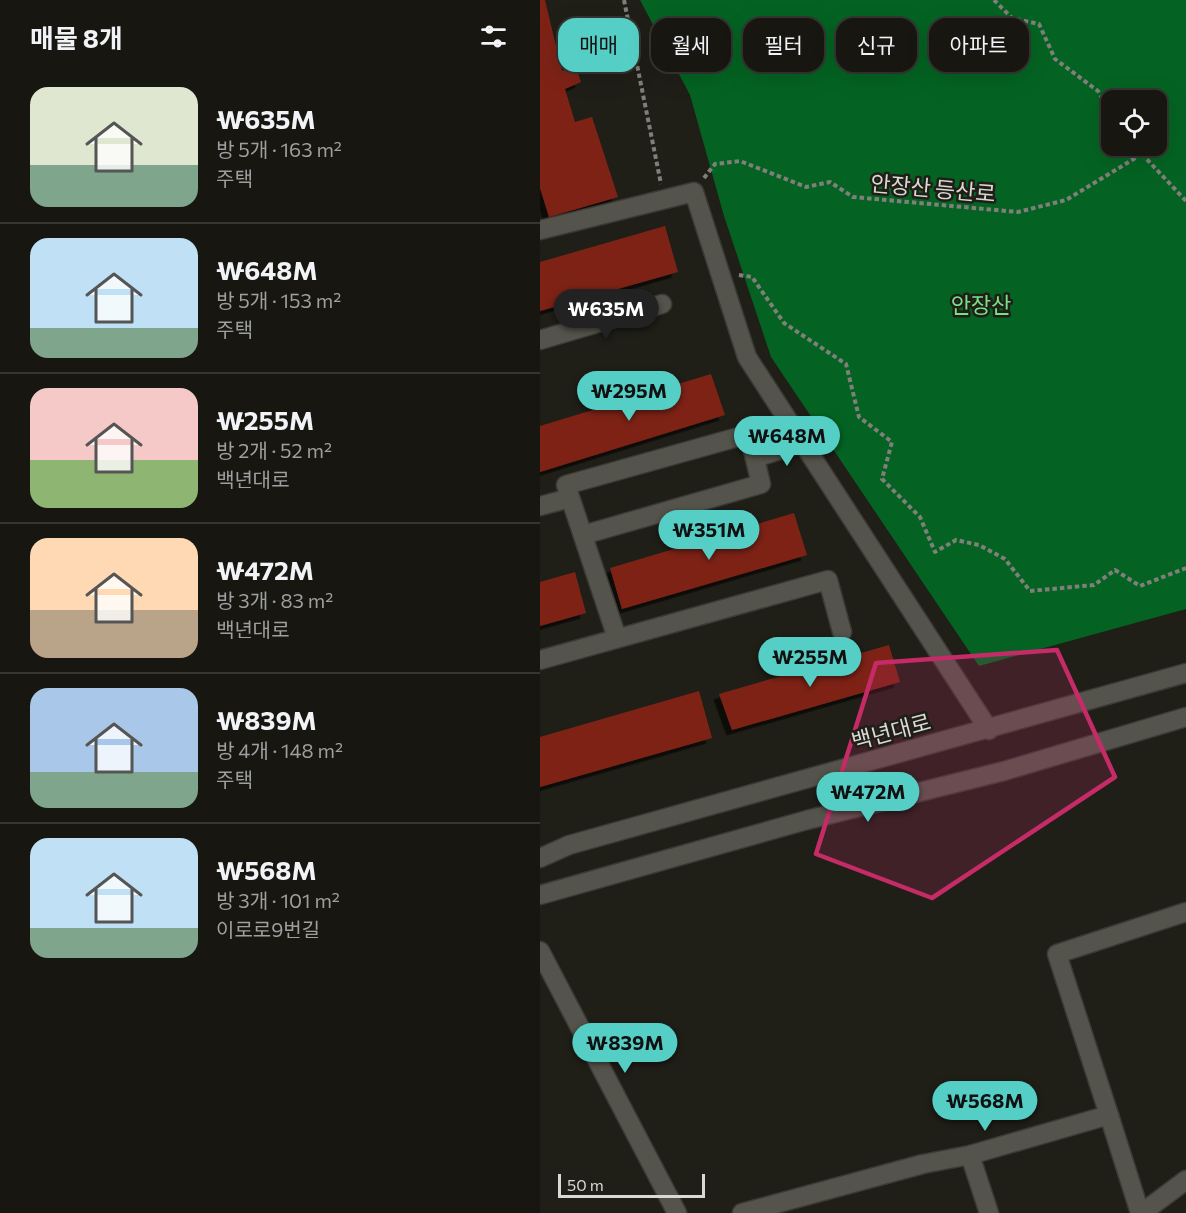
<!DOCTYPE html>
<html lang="ko">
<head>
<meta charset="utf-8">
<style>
  :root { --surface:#171611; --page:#201f1a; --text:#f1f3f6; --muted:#9e9f9f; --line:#363531; --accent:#55cec5 }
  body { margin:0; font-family:Commissioner,"Noto Sans KR",sans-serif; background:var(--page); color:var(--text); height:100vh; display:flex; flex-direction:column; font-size:22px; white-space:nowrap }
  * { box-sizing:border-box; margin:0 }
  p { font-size:20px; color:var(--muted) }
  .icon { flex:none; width:33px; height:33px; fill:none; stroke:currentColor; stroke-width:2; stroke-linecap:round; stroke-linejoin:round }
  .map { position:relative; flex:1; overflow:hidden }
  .panel { display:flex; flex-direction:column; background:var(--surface); width:540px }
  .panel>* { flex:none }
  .banner { position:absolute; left:18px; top:18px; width:537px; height:54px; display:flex; gap:12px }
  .controls { position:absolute; left:561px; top:90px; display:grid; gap:12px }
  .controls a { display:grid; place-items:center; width:66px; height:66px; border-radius:12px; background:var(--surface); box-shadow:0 6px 24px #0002,0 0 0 2px var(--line); font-size:30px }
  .scale { position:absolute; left:18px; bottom:15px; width:147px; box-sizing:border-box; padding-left:6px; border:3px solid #dad9d5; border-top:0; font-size:16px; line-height:21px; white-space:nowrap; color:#dad9d5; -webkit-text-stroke:4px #1f1e17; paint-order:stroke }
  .price { position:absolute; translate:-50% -51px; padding:0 14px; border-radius:21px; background:var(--accent); color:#111; font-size:20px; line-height:39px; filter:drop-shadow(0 2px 3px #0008) }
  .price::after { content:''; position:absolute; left:50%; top:36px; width:18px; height:14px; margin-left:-9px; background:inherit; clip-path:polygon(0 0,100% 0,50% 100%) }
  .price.on { background:#222; color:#fff }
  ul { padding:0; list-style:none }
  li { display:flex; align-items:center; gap:18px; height:150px; padding:0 30px }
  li+li { border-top:2px solid var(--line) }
  li span { display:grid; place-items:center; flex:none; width:168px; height:120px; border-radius:18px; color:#555 }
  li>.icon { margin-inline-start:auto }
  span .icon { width:72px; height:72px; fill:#fffc; stroke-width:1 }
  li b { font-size:26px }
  h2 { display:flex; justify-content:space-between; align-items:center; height:72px; padding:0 30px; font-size:26px }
  .pill { padding:0 21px; border-radius:18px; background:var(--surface); box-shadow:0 6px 24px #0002,0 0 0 2px var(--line); font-size:21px; line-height:54px }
  .pill.on { background:var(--accent); color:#111 }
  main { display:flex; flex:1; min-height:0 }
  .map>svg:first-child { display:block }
  .forest { fill:#046322; fill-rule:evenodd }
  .building { fill:#7e2415; filter:url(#shadow) }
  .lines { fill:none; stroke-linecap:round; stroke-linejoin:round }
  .street-casing { stroke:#3b3a36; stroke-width:21 }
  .secondary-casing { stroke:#3b3a36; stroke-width:21 }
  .path { stroke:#807f79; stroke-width:4; stroke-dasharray:4.5 3; stroke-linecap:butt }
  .street { stroke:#55544c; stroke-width:18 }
  .secondary { stroke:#55544c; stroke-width:18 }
  .marked { fill:#c42b67; fill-opacity:0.2; stroke:#c42b67; stroke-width:4.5; stroke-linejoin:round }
  .labels { text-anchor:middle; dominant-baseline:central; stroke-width:5; stroke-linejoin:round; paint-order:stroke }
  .street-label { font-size:22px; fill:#dad9d5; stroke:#1f1e17 }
  .park-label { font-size:22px; fill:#79e087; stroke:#1f1e17 }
</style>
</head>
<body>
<main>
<section class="panel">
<h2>매물 8개<svg class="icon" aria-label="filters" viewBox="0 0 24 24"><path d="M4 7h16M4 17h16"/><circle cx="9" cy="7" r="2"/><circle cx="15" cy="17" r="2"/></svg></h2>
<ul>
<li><span style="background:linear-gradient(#dfe7d0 65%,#7fa58c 0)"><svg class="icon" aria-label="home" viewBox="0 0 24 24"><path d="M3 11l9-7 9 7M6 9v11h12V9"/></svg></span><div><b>₩635M</b><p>방 5개 · 163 m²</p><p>주택</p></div></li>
<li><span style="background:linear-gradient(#bfe0f5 75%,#7fa58c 0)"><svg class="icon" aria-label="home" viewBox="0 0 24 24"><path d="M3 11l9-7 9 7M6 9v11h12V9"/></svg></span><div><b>₩648M</b><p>방 5개 · 153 m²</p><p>주택</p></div></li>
<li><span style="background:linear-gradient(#f6c9c9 60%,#8fb573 0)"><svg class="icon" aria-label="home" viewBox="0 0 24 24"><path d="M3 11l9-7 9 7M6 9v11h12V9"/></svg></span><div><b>₩255M</b><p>방 2개 · 52 m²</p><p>백년대로</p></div></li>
<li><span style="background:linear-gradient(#ffd9b3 60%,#b9a48a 0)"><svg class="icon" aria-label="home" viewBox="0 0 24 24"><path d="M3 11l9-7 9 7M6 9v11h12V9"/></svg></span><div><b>₩472M</b><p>방 3개 · 83 m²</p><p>백년대로</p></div></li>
<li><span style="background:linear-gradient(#a9c7e8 70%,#7fa58c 0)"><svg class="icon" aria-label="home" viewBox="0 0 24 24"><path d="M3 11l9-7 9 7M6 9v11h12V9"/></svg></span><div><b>₩839M</b><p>방 4개 · 148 m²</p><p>주택</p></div></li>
<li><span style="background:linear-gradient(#bfe0f5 75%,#7fa58c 0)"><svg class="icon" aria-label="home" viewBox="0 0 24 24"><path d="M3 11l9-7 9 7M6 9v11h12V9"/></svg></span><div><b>₩568M</b><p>방 3개 · 101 m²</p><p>이로로9번길</p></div></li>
</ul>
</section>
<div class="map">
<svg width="646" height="1213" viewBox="0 0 646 1213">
  <defs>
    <filter id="shadow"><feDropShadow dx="-5.5" dy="5.5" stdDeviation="0" flood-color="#0009"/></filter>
  </defs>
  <rect width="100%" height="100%" fill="#1f1e17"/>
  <!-- forest -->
  <path class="forest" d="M100 0H646V609L439 666 231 357 184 216 150 95ZM572 100H616V146H572Z"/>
  <!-- building -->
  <g class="building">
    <polygon points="0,0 5,0 22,71 35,65 41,82 25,89 35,122 52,117 78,197 9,217 0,188"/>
    <polygon points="125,226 138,272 0,311 0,262"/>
    <polygon points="171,374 185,415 0,472 0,426"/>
    <polygon points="254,513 267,555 82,609 70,568"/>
    <polygon points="35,572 46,613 0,626 0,582"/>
    <polygon points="349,645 360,682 192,730 179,694"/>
    <polygon points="159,691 172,738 0,787 0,737"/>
  </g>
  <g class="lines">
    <!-- street casing -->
    <g class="street-casing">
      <g id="street">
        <polyline points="0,230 154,192 207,357 449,730"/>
        <polyline points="0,340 122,304"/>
        <polyline points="215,458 243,449 259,437"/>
        <polyline points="0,506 30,498"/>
        <polyline points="43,535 221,484 209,434 26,485 77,638"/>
        <polyline points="0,660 288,580 302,632"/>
        <polyline points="0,951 137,1213"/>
        <polyline points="569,1115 600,1213"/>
        <polyline points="430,1155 449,1213"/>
        <polyline points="202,1213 383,1164 430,1155 569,1115 517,954 646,912"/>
        <polyline points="602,1213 646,1180"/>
      </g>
    </g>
    <!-- secondary casing -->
    <g class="secondary-casing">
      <g id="secondary">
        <path d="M0 858 29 845C234 786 441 732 646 673"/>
        <polyline points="0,895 267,820 464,771 646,717"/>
      </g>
    </g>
    <!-- path -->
    <g class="path">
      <polyline points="84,0 121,184"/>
      <polyline points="454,0 472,18 499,24 515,59 558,91 572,115"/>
      <polyline points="469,73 472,18"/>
      <polyline points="589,146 602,154 646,201"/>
      <polyline points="164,178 175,164 200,161 266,187 290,182 313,197 478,212 526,200 602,154"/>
      <polyline points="199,275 212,277 244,323 306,364 319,417 352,442 342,479 380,517 395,552 416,540 439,545 465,559 490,591 554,585 575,570 600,586 646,568"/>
    </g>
    <!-- street -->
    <use href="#street" class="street"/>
    <!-- secondary -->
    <use href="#secondary" class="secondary"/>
  </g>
  <!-- marked area -->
  <path class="marked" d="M517 650 575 777 392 898 276 854 336 663Z"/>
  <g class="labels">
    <!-- street labels -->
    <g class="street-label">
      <text transform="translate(393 188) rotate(5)">안장산 등산로</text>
      <text transform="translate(351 731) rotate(-15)">백년대로</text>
    </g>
    <!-- park labels -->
    <g class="park-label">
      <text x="441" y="304">안장산</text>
    </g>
  </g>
</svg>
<div class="controls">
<a><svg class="icon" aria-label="locate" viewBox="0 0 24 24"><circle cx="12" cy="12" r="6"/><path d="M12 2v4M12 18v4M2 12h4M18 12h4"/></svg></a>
</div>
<div class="scale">50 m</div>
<b class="price on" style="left:66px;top:340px">₩635M</b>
<b class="price" style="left:89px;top:422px">₩295M</b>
<b class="price" style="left:247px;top:467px">₩648M</b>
<b class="price" style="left:169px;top:561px">₩351M</b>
<b class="price" style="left:270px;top:688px">₩255M</b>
<b class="price" style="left:328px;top:823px">₩472M</b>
<b class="price" style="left:85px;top:1074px">₩839M</b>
<b class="price" style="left:445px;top:1132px">₩568M</b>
<div class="banner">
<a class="pill on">매매</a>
<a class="pill">월세</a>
<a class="pill">필터</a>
<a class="pill">신규</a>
<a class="pill">아파트</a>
</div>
</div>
</main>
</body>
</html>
